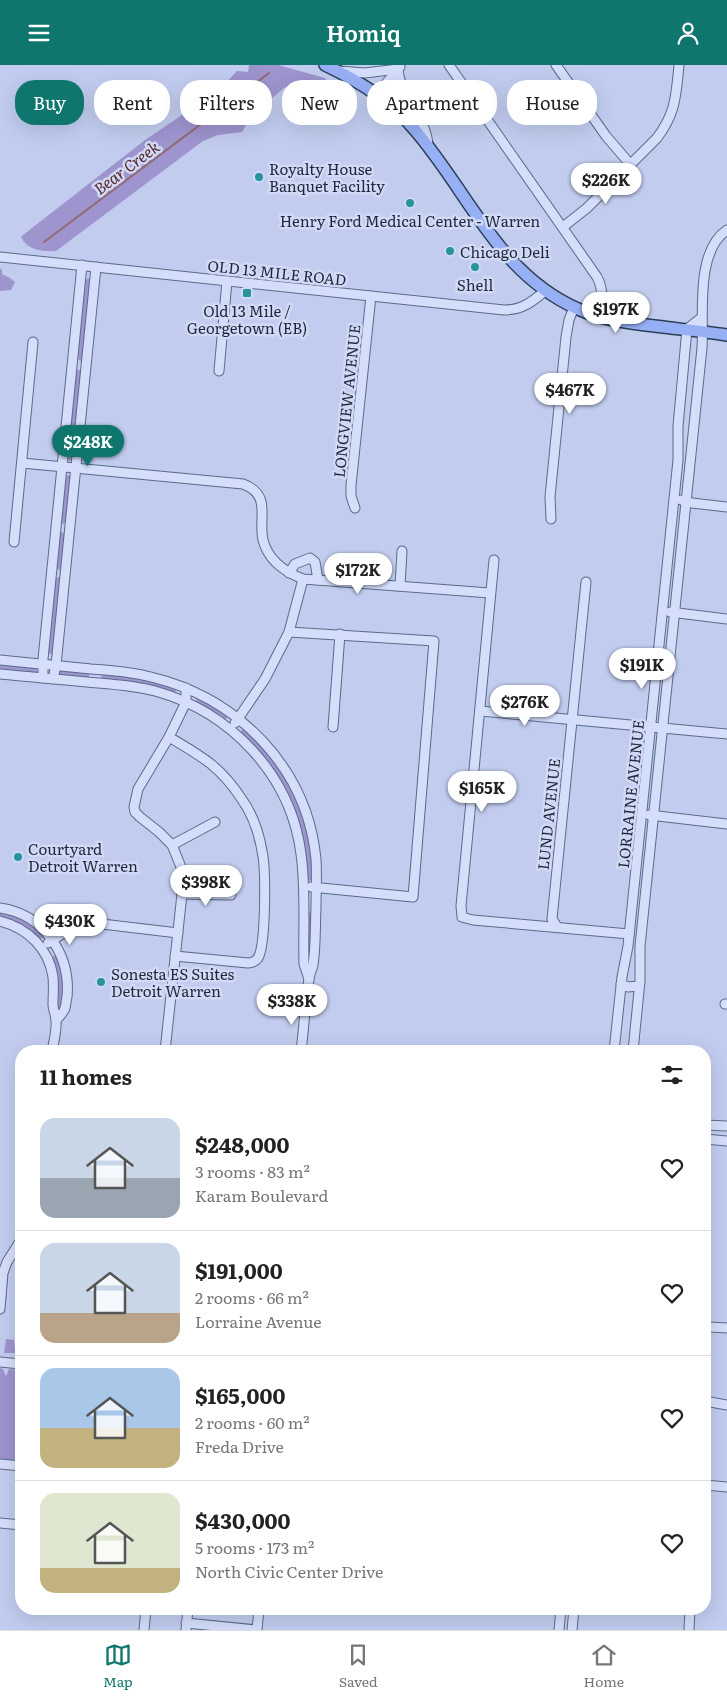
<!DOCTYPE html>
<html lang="en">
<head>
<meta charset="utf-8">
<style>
  :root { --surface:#fff; --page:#f2f2f2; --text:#222; --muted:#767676; --line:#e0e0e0; --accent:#0f766e }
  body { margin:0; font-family:Literata,serif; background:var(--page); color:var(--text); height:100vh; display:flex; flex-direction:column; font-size:19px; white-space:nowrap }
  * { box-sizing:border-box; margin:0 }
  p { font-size:16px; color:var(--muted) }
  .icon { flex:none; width:28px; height:28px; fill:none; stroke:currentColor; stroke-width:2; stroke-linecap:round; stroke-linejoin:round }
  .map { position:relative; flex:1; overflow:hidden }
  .details { position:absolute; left:15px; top:980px; width:696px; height:570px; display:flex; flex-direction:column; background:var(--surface); border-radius:20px; box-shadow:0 5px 20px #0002 }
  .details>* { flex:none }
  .top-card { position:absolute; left:15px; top:15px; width:698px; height:45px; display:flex; gap:10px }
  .price { position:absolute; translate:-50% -42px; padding:0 11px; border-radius:18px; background:#fff; color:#222; font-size:16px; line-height:32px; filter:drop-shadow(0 1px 2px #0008) }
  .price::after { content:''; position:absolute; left:50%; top:30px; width:15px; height:11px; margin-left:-8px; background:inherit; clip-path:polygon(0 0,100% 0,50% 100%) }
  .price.active { background:var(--accent); color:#fff }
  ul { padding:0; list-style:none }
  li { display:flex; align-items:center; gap:15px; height:125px; padding:0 25px }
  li+li { border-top:1px solid var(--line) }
  li span { display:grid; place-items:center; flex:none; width:140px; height:100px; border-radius:15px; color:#555 }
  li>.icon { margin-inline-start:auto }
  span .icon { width:60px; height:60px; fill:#fffc; stroke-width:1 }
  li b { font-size:21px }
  h2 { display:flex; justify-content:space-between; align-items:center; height:60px; padding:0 25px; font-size:21px }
  .tag { padding:0 18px; border-radius:20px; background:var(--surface); box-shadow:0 5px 20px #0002; font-size:18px; line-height:45px }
  .tag.active { background:var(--accent); color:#fff }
  header { display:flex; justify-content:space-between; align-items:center; height:65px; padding:0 25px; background:var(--accent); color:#fff; font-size:22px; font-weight:600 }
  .dock { display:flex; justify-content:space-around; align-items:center; height:70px; border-top:1px solid var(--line); background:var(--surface); font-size:14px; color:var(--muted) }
  .dock a { display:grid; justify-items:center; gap:2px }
  .dock .active { color:var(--accent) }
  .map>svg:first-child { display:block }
  .green { fill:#9e94ce }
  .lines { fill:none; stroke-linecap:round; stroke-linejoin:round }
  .stream { stroke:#906a72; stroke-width:2 }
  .minor-casing { stroke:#586c89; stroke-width:11 }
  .major-casing { stroke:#2c4157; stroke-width:14 }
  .minor { stroke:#d4ddfa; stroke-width:9 }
  .major { stroke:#97aff4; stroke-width:11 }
  .poi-dot { fill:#26959b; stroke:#d1d9f7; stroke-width:2 }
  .labels { text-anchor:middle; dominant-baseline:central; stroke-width:5; stroke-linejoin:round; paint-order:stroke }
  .poi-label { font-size:15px; fill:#1d2939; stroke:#d1d9f7; text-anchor:start }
  .street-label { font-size:15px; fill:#1d2939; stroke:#d1d9f7 }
  .water-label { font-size:16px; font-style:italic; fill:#592b2c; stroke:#d1d9f7 }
</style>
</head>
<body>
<header><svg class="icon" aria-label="menu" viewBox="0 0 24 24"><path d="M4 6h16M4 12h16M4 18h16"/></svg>Homiq<svg class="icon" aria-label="person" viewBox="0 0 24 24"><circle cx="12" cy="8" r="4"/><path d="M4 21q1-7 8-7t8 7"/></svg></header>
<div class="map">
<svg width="727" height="1565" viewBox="0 0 727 1565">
  <rect width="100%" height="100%" fill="#c1ccef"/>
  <!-- green -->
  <g class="green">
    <path d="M249 0H278L325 13 327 17 314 15 299 17 284 23 248 54 245 62 242 67 218 70 203 76 56 186C42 187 27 185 21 172L23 170 145 75 219 25 237 6 248 7Z"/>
    <polygon points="0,203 2,205 2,209 10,213 15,217 11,225 0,226"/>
    <polygon points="88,213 91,215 83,295 80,296 77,292 85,216"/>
    <polygon points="76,305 79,305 81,306 73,394 70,396 67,394"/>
    <polygon points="68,410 71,412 66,457 63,459 61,457 65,411"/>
    <polygon points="62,467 65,469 61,504 59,505 56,503 60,468"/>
    <polygon points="58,512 61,514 53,588 50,589 48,587 55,514"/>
    <polygon points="0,599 36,602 38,607 37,608 0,606"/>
    <polygon points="60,605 89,608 89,612 88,613 59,610"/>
    <path d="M102 609C128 611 151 615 176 624V626L173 628 101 614Z"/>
    <polygon points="198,633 228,651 226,654 223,654 197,638 196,635"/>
    <path d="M243 664C281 696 300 733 310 782 312 792 315 806 311 816L308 815 305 790 300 765 272 704 257 685 242 669 241 666Z"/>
    <polygon points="0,846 23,853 45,871 44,873 41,874 28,864 0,853"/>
    <polygon points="309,847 312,849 312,866 308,900 307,848"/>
    <polygon points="54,890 59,891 64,924 61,945 58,944 55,903 52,894"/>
    <polygon points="6,1274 14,1275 15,1284 17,1288 4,1288"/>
    <polygon points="0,1303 3,1304 6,1311 9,1304 21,1305 21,1396 0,1394"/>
  </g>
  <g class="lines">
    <!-- stream -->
    <polyline class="stream" points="44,177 269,8"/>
    <!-- minor casing -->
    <g class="minor-casing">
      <g id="minor">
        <path d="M449 0 597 212C604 225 602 237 599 252"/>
        <polyline points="556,0 606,71 630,99"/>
        <path d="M398 4C400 33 427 52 428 81"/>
        <polyline points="339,6 365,8 398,4"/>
        <polyline points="377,29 400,2"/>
        <path d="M563 162 587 143 657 73C676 48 676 30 679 0"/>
        <path d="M0 192 504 245C522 245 532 237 545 226"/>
        <polyline points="219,306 227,216"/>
        <path d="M22 398 243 419C272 430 258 452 263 475 268 495 285 507 303 514L490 528"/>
        <polyline points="681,435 692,438 727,442"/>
        <polyline points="355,443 351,431 351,420 371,231"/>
        <polyline points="551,454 550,432 566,272 569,255 574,242"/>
        <polyline points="14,477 33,277"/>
        <polyline points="494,495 461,841 462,852 473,855 629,869"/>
        <polyline points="289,508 295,499 310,493 315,497 318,515"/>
        <polyline points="400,521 402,486"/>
        <polyline points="670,547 727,554"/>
        <polyline points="289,567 434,576 413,832 311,822"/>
        <path d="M0 595C30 598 61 601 91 604 111 605 131 607 151 612 238 633 307 702 316 794 317 810 316 827 316 843 315 862 316 881 313 900 312 905 309 910 309 914 305 938 304 963 301 986"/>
        <path d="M0 609C29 612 58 614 87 617 110 619 133 620 155 626 231 647 291 710 301 789 306 825 303 863 304 899L309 914"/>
        <polyline points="43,613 43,594 82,200"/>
        <polyline points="53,614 56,600 96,202"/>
        <polyline points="480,646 727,669"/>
        <polyline points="235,658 265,614 289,567 303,514"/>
        <polyline points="333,662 340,569"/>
        <path d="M169 672C201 691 220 701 241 733 252 748 259 768 262 786 266 803 266 880 258 893 255 897 252 898 248 898L175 891"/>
        <polyline points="649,750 727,759"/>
        <polyline points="172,780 215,757"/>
        <polyline points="182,829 231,830"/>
        <path d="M0 843C43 849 71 889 67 932 66 935 66 940 65 943 64 947 59 952 56 955"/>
        <path d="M0 856C28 863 49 884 53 912 54 921 53 931 53 940 53 945 56 950 56 955 57 965 54 976 52 986"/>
        <polyline points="557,862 552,854 586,517"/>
        <polyline points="48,878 73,862 85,857 178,868"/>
        <polyline points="621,919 628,922 639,921"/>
        <polyline points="725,939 727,939"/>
        <polyline points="165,986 182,829 181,802 172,780 159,767 140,752 135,747 134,742 138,724 169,672 186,637 186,623"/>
        <polyline points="614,986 622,912 628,881 678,395 678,361 687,264 701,253"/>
        <path d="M633 986 640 916V881L702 283C704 250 695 186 727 165"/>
        <polyline points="705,1060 727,1061"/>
        <polyline points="705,1074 727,1076"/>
        <polyline points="0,1244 3,1208 7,1197 21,1175"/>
        <polyline points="705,1265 710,1262 727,1263"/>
        <polyline points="0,1297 21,1299"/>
        <polyline points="705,1336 727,1340"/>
        <polyline points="0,1399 21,1401"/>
        <polyline points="705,1420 727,1422"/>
        <polyline points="0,1458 21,1460"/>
        <polyline points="186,1558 257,1565 259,1544"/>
        <polyline points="144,1565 146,1544"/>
        <polyline points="186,1565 188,1544"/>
        <polyline points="559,1565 561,1544"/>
        <polyline points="572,1565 574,1544"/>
        <polyline points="689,1565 690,1544"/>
      </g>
    </g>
    <!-- major casing -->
    <g class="major-casing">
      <path id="major" d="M325 0C359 16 390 35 414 64 469 127 497 208 578 244 607 257 639 259 671 263 689 265 708 267 727 270"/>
    </g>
    <!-- minor -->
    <use href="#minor" class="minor"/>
    <!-- major -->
    <use href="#major" class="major"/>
  </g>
  <!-- markers -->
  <g class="poi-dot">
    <circle cx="259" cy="112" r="5"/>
    <circle cx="410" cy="138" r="5"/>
    <circle cx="450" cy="186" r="5"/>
    <circle cx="475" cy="202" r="5"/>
    <rect x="242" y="223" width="10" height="10" rx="2.5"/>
    <circle cx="18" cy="792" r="5"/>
    <circle cx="101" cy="917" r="5"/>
  </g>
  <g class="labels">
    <!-- poi labels -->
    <g class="poi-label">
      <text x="269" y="103">Royalty House<tspan x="269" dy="17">Banquet Facility</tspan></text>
      <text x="410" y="155" text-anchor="middle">Henry Ford Medical Center - Warren</text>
      <text x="460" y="186">Chicago Deli</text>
      <text x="475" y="219" text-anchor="middle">Shell</text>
      <text x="247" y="245" text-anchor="middle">Old 13 Mile /<tspan x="247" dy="17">Georgetown (EB)</tspan></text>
      <text x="28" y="783">Courtyard<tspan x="28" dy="17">Detroit Warren</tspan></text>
      <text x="111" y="908">Sonesta ES Suites<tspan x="111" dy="17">Detroit Warren</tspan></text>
    </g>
    <!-- street labels -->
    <g class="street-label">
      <text transform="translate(277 207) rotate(6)">OLD 13 MILE ROAD</text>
      <text transform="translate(346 336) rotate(-84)">LONGVIEW AVENUE</text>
      <text transform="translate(630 729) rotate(-84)">LORRAINE AVENUE</text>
      <text transform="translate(548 749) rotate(-84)">LUND AVENUE</text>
    </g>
    <!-- water labels -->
    <g class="water-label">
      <text transform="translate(126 102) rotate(-37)">Bear Creek</text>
    </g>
  </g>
</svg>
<b class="price" style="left:606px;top:140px">$226K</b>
<b class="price" style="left:616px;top:269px">$197K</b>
<b class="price" style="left:570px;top:350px">$467K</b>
<b class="price active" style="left:88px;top:402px">$248K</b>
<b class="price" style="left:358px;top:530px">$172K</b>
<b class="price" style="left:642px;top:625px">$191K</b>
<b class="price" style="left:525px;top:662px">$276K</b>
<b class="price" style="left:482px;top:748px">$165K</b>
<b class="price" style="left:206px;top:842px">$398K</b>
<b class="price" style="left:70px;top:881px">$430K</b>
<b class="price" style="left:292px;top:961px">$338K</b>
<div class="top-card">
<a class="tag active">Buy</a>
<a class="tag">Rent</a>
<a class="tag">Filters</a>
<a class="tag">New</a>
<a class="tag">Apartment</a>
<a class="tag">House</a>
</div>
<section class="details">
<h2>11 homes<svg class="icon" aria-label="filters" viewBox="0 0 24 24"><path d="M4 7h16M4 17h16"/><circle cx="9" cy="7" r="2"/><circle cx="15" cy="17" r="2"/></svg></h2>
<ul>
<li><span style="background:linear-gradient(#c9d6e8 60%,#9aa5b1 0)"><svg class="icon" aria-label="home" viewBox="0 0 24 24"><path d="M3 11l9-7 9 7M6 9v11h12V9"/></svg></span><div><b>$248,000</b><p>3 rooms · 83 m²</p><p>Karam Boulevard</p></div><svg class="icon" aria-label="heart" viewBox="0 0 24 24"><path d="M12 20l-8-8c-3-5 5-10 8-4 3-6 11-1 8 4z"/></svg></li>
<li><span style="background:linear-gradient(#c9d6e8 70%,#b9a48a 0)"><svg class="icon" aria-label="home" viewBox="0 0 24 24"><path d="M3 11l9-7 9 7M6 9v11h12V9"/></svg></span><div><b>$191,000</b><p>2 rooms · 66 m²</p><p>Lorraine Avenue</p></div><svg class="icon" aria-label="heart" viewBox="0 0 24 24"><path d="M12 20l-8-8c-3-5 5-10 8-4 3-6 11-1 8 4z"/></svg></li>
<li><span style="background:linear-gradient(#a9c7e8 60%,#c2b280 0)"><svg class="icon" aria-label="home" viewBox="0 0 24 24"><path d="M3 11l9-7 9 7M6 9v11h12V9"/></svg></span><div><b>$165,000</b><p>2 rooms · 60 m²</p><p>Freda Drive</p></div><svg class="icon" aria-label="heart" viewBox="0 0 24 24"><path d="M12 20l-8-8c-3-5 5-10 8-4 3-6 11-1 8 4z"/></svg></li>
<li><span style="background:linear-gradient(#dfe7d0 75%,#c2b280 0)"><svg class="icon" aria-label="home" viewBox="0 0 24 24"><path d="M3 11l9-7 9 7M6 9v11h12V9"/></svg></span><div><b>$430,000</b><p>5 rooms · 173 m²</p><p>North Civic Center Drive</p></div><svg class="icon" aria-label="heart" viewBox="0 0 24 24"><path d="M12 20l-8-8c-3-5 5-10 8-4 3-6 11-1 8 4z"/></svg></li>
</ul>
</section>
</div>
<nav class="dock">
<a class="active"><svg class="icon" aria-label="map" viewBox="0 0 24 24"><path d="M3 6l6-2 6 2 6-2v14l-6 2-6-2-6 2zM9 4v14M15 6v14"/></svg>Map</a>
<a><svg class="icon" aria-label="saved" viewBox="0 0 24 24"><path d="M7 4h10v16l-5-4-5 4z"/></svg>Saved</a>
<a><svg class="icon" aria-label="home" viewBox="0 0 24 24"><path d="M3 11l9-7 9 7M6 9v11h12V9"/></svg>Home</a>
</nav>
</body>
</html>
